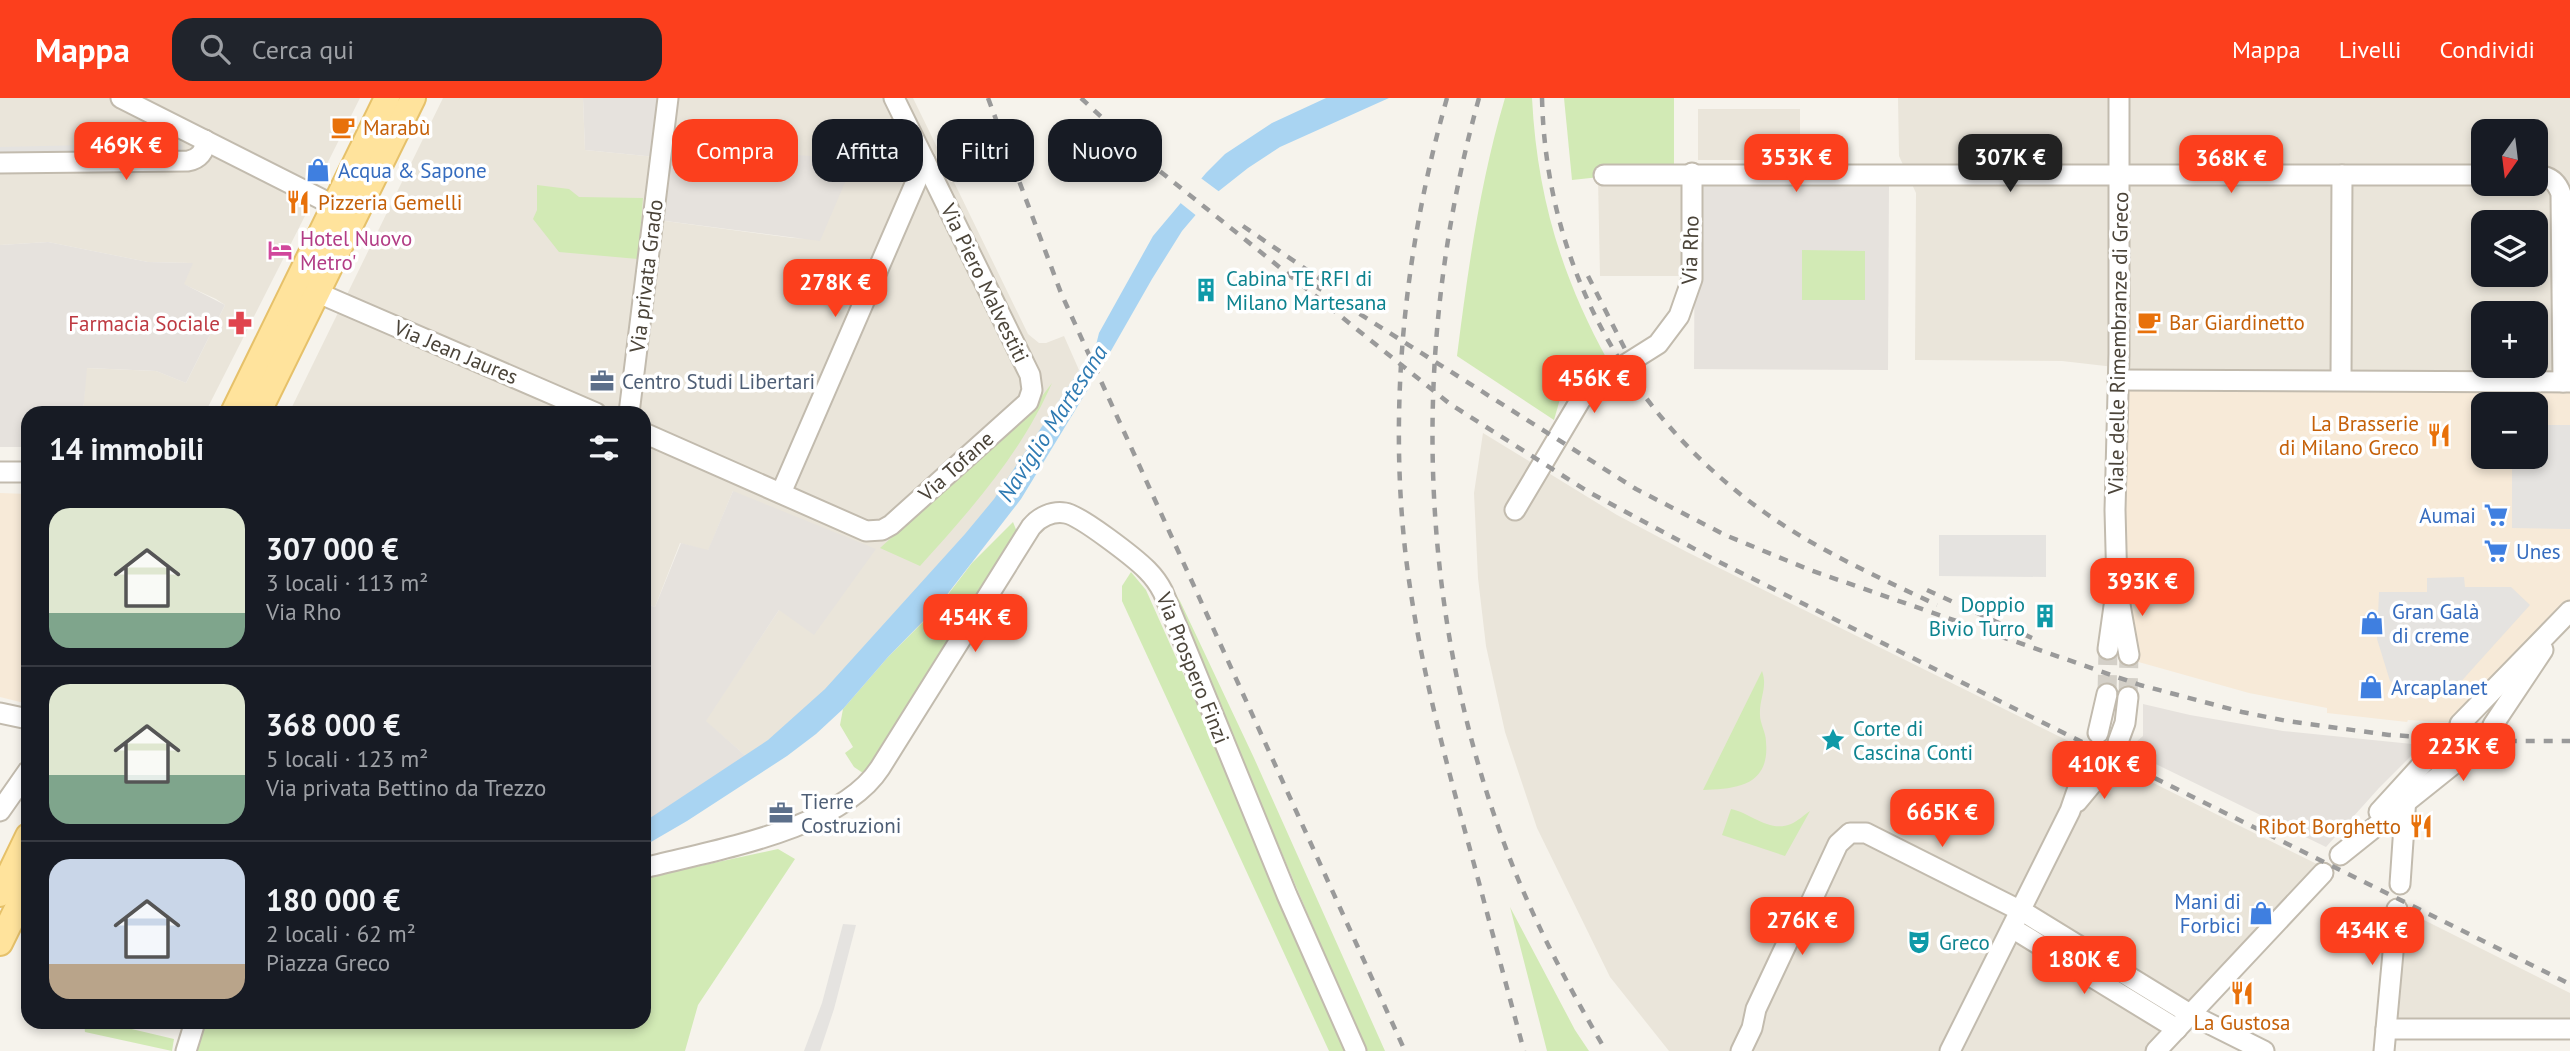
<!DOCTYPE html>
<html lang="it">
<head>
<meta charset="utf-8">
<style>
  :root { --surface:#171b24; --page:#20242c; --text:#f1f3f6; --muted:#9ea1a6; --line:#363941; --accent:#fc3f1d }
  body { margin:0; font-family:"PT Sans",sans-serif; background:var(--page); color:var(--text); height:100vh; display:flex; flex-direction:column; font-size:26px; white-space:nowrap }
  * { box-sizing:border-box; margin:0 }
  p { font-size:23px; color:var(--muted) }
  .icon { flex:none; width:38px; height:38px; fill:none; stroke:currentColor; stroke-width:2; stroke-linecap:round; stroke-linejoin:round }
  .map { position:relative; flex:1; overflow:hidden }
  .sheet { position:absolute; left:21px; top:308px; width:630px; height:623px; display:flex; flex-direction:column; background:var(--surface); border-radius:21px; box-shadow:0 4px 10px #0003 }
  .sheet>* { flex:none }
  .banner { position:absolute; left:672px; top:21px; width:665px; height:63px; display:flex; gap:14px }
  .needle { width:46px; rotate:194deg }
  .buttons { position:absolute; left:2471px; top:21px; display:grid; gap:14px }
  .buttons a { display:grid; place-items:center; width:77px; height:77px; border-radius:14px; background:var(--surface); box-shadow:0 4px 10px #0003; font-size:35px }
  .price { position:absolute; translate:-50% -60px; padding:0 16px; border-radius:14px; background:var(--accent); color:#fff; font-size:23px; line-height:46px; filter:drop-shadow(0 2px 4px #0008) }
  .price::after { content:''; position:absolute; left:50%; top:42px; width:21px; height:16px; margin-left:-10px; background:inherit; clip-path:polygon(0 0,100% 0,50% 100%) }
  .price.active { background:#222; color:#fff }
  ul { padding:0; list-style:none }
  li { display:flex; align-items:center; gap:21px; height:175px; padding:0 28px }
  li+li { border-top:2px solid var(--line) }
  li span { display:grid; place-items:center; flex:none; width:196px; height:140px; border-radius:21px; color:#555 }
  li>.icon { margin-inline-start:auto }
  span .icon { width:84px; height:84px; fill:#fffc; stroke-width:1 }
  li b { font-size:30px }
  h2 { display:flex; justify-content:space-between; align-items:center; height:84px; padding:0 28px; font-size:30px }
  .chip { padding:0 24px; border-radius:21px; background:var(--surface); box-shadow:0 4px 10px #0003; font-size:24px; line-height:63px }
  .chip.active { background:var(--accent); color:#fff }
  header { display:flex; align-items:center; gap:42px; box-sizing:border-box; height:98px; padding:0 35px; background:var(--accent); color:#fff }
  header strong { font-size:33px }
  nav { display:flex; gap:38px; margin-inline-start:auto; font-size:24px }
  .search { width:490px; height:63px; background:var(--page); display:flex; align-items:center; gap:18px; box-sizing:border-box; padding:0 24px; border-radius:21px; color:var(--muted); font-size:26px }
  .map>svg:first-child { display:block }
  .residential { fill:#eae5da; fill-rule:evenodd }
  .commercial { fill:#f7ead8; fill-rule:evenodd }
  .industrial { fill:#e6e2dd }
  .green { fill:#d2eab5 }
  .parking { fill:#e5e3e0 }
  .water { fill:#a9d4f2 }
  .pier { fill:#f6f3ec }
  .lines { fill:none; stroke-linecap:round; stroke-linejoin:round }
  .minor-tunnel { stroke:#d4d0c8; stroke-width:19; stroke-dasharray:19 10; stroke-linecap:butt }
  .minor-casing { stroke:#c2bbae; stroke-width:23 }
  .major-casing { stroke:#e6c16a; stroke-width:28 }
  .minor { stroke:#fff; stroke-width:19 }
  .major { stroke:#ffe39c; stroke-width:24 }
  .rail { stroke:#9a9a9a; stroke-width:4.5; stroke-dasharray:9 9; stroke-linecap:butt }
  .labels { text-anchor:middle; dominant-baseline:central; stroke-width:7; stroke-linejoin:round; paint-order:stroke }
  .food-label { font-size:21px; fill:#c56008; stroke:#fff; text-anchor:start }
  .shop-label { font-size:21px; fill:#366cbe; stroke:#fff; text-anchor:start }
  .hotel-label { font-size:21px; fill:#b23c85; stroke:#fff; text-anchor:start }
  .street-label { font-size:21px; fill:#4b4439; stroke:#fff }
  .culture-label { font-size:21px; fill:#0d838f; stroke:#fff; text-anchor:start }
  .health-label { font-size:21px; fill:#be3a42; stroke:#fff; text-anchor:end }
  .service-label { font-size:21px; fill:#4e5e75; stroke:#fff; text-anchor:start }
  .water-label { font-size:23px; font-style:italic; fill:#2e7ab2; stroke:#fff }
</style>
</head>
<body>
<header>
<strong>Mappa</strong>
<div class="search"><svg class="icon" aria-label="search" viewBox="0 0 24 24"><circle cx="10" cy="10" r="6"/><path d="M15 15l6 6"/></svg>Cerca qui</div>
<nav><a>Mappa</a><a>Livelli</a><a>Condividi</a></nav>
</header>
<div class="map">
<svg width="2570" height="953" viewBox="0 0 2570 953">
  <rect width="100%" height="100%" fill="#f6f3ec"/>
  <!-- residential -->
  <g class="residential">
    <polygon points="0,0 360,0 319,82 309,110 205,315 83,315 86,270 156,273 186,285 225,207 216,201 183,186 192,165 148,164 48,144 0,147"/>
    <polygon points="443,0 583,0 585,52 656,59 650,121 793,140 816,141 765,55 766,37 661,28 664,0 913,0 1028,236 1039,245 1046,245 1064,238 1079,272 999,396 936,476 810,613 747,659 705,623 779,512 733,393 708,453 680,445 655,509 644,505 644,315 289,315"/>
    <path d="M1898 0H2570V278L2123 279V270L2062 263 1915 262 1916 95 1899 58ZM2483 33H2536V86H2483ZM2483 124H2536V177H2483ZM2483 215H2536V268H2483Z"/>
    <rect x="1698" y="11" width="102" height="51"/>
    <polygon points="1598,80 1685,80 1684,178 1600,178"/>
    <polygon points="1483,335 1617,417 1687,454 2325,770 2150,953 1669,953 1610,879 1537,730 1505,634 1486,548 1478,480 1474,395"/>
    <polygon points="2406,813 2570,895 2570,921 2395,922"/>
  </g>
  <!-- commercial -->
  <g class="commercial">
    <path d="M2123 286H2570V507L2458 625 2408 622 2407 624 2327 615V610L2249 595 2135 563 2121 490ZM2483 306H2536V359H2483Z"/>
    <polygon points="0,395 28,396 28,606 0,599"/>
  </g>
  <!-- industrial -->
  <g class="industrial">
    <polygon points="583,0 664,0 661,28 767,37 765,55 855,61 820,143 650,121 656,59 585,52"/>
    <polygon points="1695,86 1889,87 1888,272 1694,271"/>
    <polygon points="48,144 148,164 193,165 184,186 225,207 186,285 156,273 87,270 83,315 28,315 28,349 0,349 0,147"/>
    <polygon points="733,393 876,451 814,537 779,512 706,623 747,659 644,725 644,505 655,509 681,445 708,452"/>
    <polygon points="2143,606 2190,617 2283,633 2422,647 2379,690 2326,749 2127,652 2143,638"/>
  </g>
  <!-- green -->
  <g class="green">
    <path d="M1505 0H1532C1537 97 1561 178 1608 263L1589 274 1574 291 1564 287 1554 322 1457 258C1468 171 1480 84 1505 0Z"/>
    <polygon points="1564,0 1674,0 1674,71 1572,82"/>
    <polygon points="135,24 166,40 130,41"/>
    <polygon points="537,87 569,91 579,99 643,100 638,161 559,154 533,121 537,112"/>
    <polygon points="1802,152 1865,153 1865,202 1802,202"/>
    <path d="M1052 285C1022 354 970 413 920 468L880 450 1030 314Z"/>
    <polygon points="1013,424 1017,434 866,677 854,669 845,655 853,649 840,627 843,611 888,559 940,507 972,465"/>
    <polygon points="1158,470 1180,503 1254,660 1385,953 1366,953 1172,497"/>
    <polygon points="1131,474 1146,492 1351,953 1329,953 1122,503 1122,488"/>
    <path d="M1762 573C1768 589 1759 601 1760 617 1760 626 1766 634 1766 644 1770 688 1736 691 1703 692Z"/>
    <path d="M1731 711C1751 715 1769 735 1791 726 1798 723 1804 717 1810 713L1785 758 1722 737Z"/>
    <polygon points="778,751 795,761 698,907 685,953 192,953 202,924 644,924 644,780"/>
    <polygon points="1510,809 1575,932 1589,953 1547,953"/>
    <polygon points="84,924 102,924 174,941 172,953 85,934"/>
  </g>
  <!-- parking -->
  <g class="parking">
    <polygon points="178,45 183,48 180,55 0,57 0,49"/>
    <polygon points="2536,327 2570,327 2570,431 2512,430 2512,359 2536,359"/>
    <polygon points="1939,437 2046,437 2046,479 1939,478"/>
    <polygon points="2464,479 2465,489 2511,489 2530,507 2457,588 2438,596 2425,595 2413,594 2390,583 2377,541 2379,494 2427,494 2427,480"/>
    <polygon points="843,826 856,827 834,911 820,953 804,953 822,905"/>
  </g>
  <!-- water -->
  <polygon class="water" points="1326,0 1389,0 1280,49 1248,70 1210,100 1182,133 1152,181 1104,265 1021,401 939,507 888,559 843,611 816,636 787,658 687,723 644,748 644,724 768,642 825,591 965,436 994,401 1096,247 1099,235 1153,138 1206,75 1225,56 1272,25"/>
  <!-- pier -->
  <g class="pier">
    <polygon points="1198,78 1221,95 1198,119 1178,103"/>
    <polygon points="1092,247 1103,273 1090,295 1078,269"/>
  </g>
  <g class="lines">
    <!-- minor-tunnel -->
    <g class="minor-tunnel">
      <polyline points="2107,596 2108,551"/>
      <polyline points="2128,599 2129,557"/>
      <polyline points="2440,647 2460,626"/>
      <polyline points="2465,657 2493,627"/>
    </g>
    <!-- minor casing -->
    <g class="minor-casing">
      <g id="minor">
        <polyline points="121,0 333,107"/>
        <polyline points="2119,0 2119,256 2115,412 2117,490 2129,557"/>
        <path d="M0 65 188 63C199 61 205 54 205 42"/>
        <polyline points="1604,77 2483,77"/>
        <path d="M2536 77C2549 78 2557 83 2561 96L2563 284"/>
        <polyline points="316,194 596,315"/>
        <polyline points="2118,282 2570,284"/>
        <polyline points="2341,282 2342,77"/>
        <polyline points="629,315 668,0"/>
        <polyline points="644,335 866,433 882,432 891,427 1028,304 1032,292 1030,277 894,0"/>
        <polyline points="0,374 28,374"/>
        <polyline points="781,395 925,63"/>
        <polyline points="1515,412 1581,301 1604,280 1658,246 1679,218 1692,181 1692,75"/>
        <polyline points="2108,551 2114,508"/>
        <polyline points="0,615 28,621"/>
        <polyline points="2460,626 2570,513"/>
        <polyline points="2493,627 2543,552"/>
        <polyline points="2098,635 2107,596"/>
        <polyline points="2118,644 2125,625 2128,599"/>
        <polyline points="2077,704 2107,668"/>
        <polyline points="0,713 28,673"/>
        <polyline points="2379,714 2440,647"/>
        <polyline points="2340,757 2465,657"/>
        <path d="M644 770C713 752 840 732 880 670L1031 429C1039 419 1052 413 1065 415 1080 417 1135 460 1147 472 1154 479 1159 486 1163 494L1287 797 1356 953"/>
        <polyline points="2400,786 2406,699"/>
        <polyline points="2012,830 2177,931"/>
        <polyline points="2386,931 2570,931"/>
        <polyline points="186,953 195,924"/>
        <polyline points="1741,953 1752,930 1756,911 1788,843 1799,830 1838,746 1850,735 1866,735 2027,816 2190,916 2264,953"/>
        <polyline points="1950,953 2070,713 2089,658"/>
        <polyline points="2156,953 2323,775"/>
        <polyline points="2384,953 2397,811"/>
      </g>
    </g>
    <!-- major casing -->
    <g class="major-casing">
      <g id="major">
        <polyline points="233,315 387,0"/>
        <polyline points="258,315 413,0"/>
        <polyline points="0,796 28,738"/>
        <polyline points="0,845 28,788"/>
      </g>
    </g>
    <!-- minor -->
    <use href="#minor" class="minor"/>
    <!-- major -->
    <use href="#major" class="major"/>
    <!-- rail -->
    <g class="rail">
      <polyline points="988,0 1061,195 1405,953"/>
      <polyline points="1081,0 1156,70 1450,306 1587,393 1717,463 2570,886"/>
      <path d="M1447 0C1405 148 1388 307 1406 460 1418 557 1442 650 1468 744 1487 814 1505 883 1524 953"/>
      <path d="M1479 0C1412 240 1416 498 1500 734 1527 811 1565 883 1606 953"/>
      <path d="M1542 0C1546 169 1628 317 1764 414 1817 452 1878 479 1937 507"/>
      <polyline points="1243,128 1329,187"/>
      <polyline points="1588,178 1629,259"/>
      <polyline points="1314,187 1636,391 1725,437 1810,472 2140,587 2242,614 2287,623 2389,637 2494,643 2570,643"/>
      <polyline points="1927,492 2032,540"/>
    </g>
  </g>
  <!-- icons -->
  <defs>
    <g id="cafe-bare" transform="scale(1.89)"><path d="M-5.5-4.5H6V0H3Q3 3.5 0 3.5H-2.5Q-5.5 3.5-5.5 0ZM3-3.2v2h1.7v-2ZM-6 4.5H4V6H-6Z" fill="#e8710a" stroke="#fff" stroke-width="2.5" paint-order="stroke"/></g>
    <g id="shop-bare" transform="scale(1.89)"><path d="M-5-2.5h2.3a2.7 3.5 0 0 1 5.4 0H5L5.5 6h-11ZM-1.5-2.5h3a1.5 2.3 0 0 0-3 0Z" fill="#3f7fe0" stroke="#fff" stroke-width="2.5" paint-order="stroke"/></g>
    <g id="restaurant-bare" transform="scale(1.89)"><path d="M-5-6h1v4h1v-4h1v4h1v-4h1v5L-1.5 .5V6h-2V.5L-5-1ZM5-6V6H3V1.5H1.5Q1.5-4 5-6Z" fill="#e8710a" stroke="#fff" stroke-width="2.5" paint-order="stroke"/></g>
    <g id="hotel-bare" transform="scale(1.89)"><path d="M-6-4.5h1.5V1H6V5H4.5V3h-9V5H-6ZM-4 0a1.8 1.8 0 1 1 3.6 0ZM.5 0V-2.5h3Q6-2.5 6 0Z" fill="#d1479c" stroke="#fff" stroke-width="2.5" paint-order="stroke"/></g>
    <g id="building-bare" transform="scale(1.89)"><path d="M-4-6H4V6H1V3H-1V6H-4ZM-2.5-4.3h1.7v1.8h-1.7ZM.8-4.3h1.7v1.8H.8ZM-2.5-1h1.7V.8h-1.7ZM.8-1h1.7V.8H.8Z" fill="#0f9aa8" stroke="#fff" stroke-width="2.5" paint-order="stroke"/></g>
    <g id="pharmacy-bare" transform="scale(1.89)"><path d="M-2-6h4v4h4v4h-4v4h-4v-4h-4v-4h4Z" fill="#e0444e" stroke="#fff" stroke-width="2.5" paint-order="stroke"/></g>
    <g id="office-bare" transform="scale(1.89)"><path d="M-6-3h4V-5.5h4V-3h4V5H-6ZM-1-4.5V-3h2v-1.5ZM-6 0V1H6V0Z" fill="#5c6f8a" stroke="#fff" stroke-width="2.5" paint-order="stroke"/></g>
    <g id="supermarket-bare" transform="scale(1.89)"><path d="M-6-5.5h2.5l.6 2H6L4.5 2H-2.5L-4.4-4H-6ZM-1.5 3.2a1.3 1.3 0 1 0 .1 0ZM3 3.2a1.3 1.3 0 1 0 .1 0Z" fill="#3f7fe0" stroke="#fff" stroke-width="2.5" paint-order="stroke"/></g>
    <g id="sight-bare" transform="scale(1.89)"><path d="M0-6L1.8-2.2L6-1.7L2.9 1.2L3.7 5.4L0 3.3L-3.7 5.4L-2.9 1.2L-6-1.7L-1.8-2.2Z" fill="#0f9aa8" stroke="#fff" stroke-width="2.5" paint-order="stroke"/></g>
    <g id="theatre-bare" transform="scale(1.89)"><path d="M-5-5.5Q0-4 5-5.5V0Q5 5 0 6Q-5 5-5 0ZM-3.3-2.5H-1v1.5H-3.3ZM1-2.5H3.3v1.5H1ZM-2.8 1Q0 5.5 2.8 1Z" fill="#0f9aa8" stroke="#fff" stroke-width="2.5" paint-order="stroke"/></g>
  </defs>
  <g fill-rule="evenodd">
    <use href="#cafe-bare" x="343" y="29"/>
    <use href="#shop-bare" x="318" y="72"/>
    <use href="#restaurant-bare" x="298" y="104"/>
    <use href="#hotel-bare" x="280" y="152"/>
    <use href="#building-bare" x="1206" y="192"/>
    <use href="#cafe-bare" x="2149" y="224"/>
    <use href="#pharmacy-bare" x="240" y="225"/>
    <use href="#office-bare" x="602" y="283"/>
    <use href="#restaurant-bare" x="2439" y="337"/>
    <use href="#supermarket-bare" x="2496" y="417"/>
    <use href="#supermarket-bare" x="2496" y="453"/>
    <use href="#building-bare" x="2045" y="518"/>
    <use href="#shop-bare" x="2372" y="525"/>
    <use href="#shop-bare" x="2371" y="589"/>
    <use href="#sight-bare" x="1833" y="642"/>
    <use href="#office-bare" x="781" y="715"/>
    <use href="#restaurant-bare" x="2421" y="728"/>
    <use href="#shop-bare" x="2261" y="815"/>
    <use href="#theatre-bare" x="1919" y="844"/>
    <use href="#restaurant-bare" x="2242" y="895"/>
  </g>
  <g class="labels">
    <!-- food labels -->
    <g class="food-label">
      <text x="363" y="29">Marabù</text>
      <text x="318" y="104">Pizzeria Gemelli</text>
      <text x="2169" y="224">Bar Giardinetto</text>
      <text x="2419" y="325" text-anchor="end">La Brasserie<tspan x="2419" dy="24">di Milano Greco</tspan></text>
      <text x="2401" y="728" text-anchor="end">Ribot Borghetto</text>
      <text x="2242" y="924" text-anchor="middle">La Gustosa</text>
    </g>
    <!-- shop labels -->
    <g class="shop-label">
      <text x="338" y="72">Acqua &amp; Sapone</text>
      <text x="2476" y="417" text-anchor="end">Aumai</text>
      <text x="2516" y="453">Unes</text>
      <text x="2392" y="513">Gran Galà<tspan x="2392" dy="24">di creme</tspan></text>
      <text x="2391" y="589">Arcaplanet</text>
      <text x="2241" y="803" text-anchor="end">Mani di<tspan x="2241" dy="24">Forbici</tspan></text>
    </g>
    <!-- hotel labels -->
    <g class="hotel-label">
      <text x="300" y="140">Hotel Nuovo<tspan x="300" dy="24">Metro'</tspan></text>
    </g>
    <!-- street labels -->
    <g class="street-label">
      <text transform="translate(1690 152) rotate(-88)">Via Rho</text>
      <text transform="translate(646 178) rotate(-83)">Via privata Grado</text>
      <text transform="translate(985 185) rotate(64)">Via Piero Malvestiti</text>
      <text transform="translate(2118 245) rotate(-89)">Viale delle Rimembranze di Greco</text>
      <text transform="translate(456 254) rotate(23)">Via Jean Jaures</text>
      <text transform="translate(956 368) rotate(-42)">Via Tofane</text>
      <text transform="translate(1193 570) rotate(68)">Via Prospero Finzi</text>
    </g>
    <!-- culture labels -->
    <g class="culture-label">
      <text x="1226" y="180">Cabina TE RFI di<tspan x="1226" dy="24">Milano Martesana</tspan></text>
      <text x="2025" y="506" text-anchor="end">Doppio<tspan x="2025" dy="24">Bivio Turro</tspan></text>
      <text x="1853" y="630">Corte di<tspan x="1853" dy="24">Cascina Conti</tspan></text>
      <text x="1939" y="844">Greco</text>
    </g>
    <!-- health labels -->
    <g class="health-label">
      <text x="220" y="225">Farmacia Sociale</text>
    </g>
    <!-- service labels -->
    <g class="service-label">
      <text x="622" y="283">Centro Studi Libertari</text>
      <text x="801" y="703">Tierre<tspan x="801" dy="24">Costruzioni</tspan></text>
    </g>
    <!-- water labels -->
    <g class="water-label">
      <text transform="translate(1052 325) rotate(-57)">Naviglio Martesana</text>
    </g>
  </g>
</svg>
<div class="buttons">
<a><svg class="needle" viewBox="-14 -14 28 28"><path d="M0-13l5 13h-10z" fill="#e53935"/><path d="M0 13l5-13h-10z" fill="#9ea1a6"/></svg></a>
<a><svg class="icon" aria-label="layers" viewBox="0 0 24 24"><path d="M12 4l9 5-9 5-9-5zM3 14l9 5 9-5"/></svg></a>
<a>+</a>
<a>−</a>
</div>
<b class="price" style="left:126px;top:84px">469K €</b>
<b class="price" style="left:1796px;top:96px">353K €</b>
<b class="price active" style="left:2010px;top:96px">307K €</b>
<b class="price" style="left:2231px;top:97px">368K €</b>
<b class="price" style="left:835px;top:221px">278K €</b>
<b class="price" style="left:1594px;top:317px">456K €</b>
<b class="price" style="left:2142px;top:520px">393K €</b>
<b class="price" style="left:975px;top:556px">454K €</b>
<b class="price" style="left:2463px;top:685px">223K €</b>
<b class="price" style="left:2104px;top:703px">410K €</b>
<b class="price" style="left:1942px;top:751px">665K €</b>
<b class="price" style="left:1802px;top:859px">276K €</b>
<b class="price" style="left:2372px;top:869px">434K €</b>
<b class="price" style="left:2084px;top:898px">180K €</b>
<div class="banner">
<a class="chip active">Compra</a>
<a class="chip">Affitta</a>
<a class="chip">Filtri</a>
<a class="chip">Nuovo</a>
</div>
<section class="sheet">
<h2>14 immobili<svg class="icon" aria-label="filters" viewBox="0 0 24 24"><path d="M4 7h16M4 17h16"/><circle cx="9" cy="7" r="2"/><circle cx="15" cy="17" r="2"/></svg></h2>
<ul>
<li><span style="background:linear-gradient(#dfe7d0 75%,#7fa58c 0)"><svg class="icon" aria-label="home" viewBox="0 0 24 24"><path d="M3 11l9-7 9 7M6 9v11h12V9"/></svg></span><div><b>307 000 €</b><p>3 locali · 113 m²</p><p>Via Rho</p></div></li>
<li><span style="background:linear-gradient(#dfe7d0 65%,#7fa58c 0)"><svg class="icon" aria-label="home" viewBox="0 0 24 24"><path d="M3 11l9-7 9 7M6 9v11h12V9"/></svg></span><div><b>368 000 €</b><p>5 locali · 123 m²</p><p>Via privata Bettino da Trezzo</p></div></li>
<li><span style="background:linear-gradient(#c9d6e8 75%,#b9a48a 0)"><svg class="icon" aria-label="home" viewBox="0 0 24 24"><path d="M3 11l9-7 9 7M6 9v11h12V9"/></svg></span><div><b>180 000 €</b><p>2 locali · 62 m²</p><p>Piazza Greco</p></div></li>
</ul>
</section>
</div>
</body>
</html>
